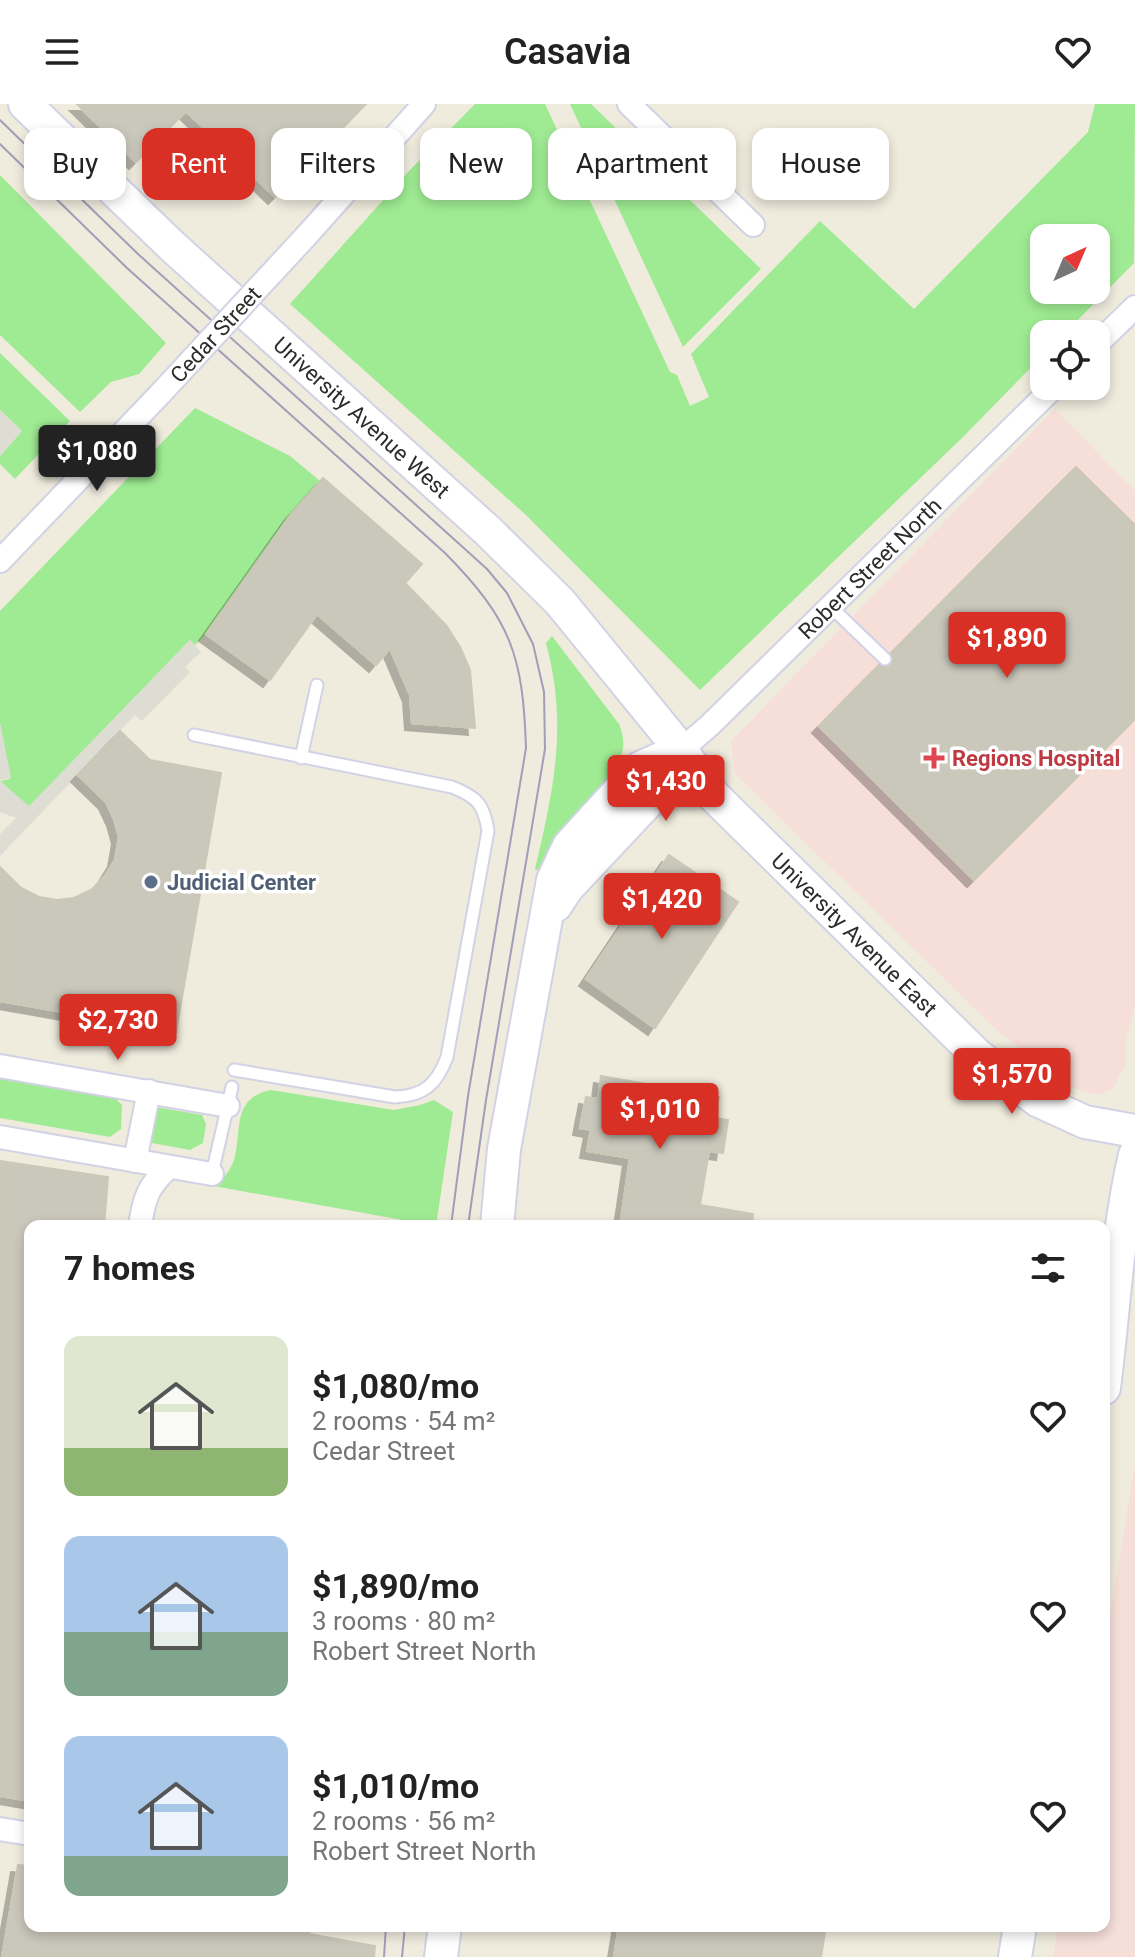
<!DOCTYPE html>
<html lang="en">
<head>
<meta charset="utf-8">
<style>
  :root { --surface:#fff; --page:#f6f6f6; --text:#222; --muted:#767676; --accent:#d93025 }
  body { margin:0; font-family:Roboto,sans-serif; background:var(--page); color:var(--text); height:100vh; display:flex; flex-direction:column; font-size:30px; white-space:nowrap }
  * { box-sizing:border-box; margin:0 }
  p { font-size:26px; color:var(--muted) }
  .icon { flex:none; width:44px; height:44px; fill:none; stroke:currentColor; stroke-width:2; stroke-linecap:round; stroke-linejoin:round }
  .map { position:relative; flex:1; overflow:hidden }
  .drawer { position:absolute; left:24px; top:1116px; width:1086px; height:712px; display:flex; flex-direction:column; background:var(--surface); border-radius:16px; box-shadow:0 4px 12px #0003 }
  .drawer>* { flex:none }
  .banner { position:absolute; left:24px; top:24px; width:1088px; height:72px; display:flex; gap:16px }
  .needle { width:52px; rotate:44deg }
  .fabs { position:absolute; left:1030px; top:120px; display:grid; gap:16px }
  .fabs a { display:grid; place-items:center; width:80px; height:80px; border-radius:16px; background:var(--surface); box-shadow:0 4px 12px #0003; font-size:40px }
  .price { position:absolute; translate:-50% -68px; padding:0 18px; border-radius:8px; background:var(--accent); color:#fff; font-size:26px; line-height:52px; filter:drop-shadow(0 2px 4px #0008) }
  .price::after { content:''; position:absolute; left:50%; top:48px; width:24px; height:18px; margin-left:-12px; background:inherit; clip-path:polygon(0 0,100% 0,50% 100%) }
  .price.active { background:#222; color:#fff }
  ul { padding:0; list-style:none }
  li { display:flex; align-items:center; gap:24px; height:200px; padding:0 40px }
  li span { display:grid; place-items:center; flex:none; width:224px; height:160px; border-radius:16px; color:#555 }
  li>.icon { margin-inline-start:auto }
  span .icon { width:96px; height:96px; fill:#fffc; stroke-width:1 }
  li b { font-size:34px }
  h2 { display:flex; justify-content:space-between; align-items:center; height:96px; padding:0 40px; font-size:34px }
  .pill { padding:0 28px; border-radius:16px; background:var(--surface); box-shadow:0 4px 12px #0003; font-size:28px; line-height:72px }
  .pill.active { background:var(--accent); color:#fff }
  header { display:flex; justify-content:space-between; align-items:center; height:104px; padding:0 40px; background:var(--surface); font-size:36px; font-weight:600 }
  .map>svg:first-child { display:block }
  .medical { fill:#f6ded9 }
  .green { fill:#9feb93; fill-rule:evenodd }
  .plaza { fill:#deddd4 }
  .building { fill:#cac8bb; stroke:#cbc8b6; stroke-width:2; filter:url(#shadow) }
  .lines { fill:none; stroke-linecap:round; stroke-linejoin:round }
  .lane-casing { stroke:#d2d2e6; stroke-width:15 }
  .street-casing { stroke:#d2d2e6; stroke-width:26 }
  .secondary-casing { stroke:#d2d2e6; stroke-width:36 }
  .lane { stroke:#fff; stroke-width:11 }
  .street { stroke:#fff; stroke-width:22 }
  .secondary { stroke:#fff; stroke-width:32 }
  .tram { stroke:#a09eb8; stroke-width:2 }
  .street-bridge-casing { stroke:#d2d2e6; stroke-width:26; stroke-linecap:butt }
  .street-bridge { stroke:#fff; stroke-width:22 }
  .health-dot { fill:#e0444e; stroke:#fff; stroke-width:3 }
  .service-dot { fill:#5c6f8a; stroke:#fff; stroke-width:3 }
  .labels { text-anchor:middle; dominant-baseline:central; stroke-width:7; stroke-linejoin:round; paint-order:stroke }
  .street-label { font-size:22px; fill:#2c2c2c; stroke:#fff }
  .health-label { font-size:22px; font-weight:bold; fill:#be3a42; stroke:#fff; text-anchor:start }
  .service-label { font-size:22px; font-weight:bold; fill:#4e5e75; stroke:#fff; text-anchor:start }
</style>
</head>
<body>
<header><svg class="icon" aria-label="menu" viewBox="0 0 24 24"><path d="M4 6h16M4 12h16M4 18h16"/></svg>Casavia<svg class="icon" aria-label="heart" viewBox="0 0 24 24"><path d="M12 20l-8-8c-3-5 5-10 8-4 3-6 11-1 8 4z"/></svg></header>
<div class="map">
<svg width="1135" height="1853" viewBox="0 0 1135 1853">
  <defs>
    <filter id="shadow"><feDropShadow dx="-7" dy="7" stdDeviation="0" flood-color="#0004"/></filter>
  </defs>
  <rect width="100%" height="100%" fill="#efebdd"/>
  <!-- medical -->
  <g class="medical">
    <polygon points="1055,305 1135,387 1135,902 1126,936 1126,961 1112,985 1098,991 1069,983 998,927 735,670 731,637"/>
    <polygon points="1135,1360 1135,1853 1053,1853 1058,1822 1104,1822 1104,1547"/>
  </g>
  <!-- green -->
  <g class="green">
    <path d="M475 0H545L670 268 677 271 690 302 709 293 691 250 820 117 914 205 1088 28 1095 0H1135L1134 159 1064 230H1044V250L962 334 700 586 526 411 290 200 410 66ZM1044 134H1096V186H1044Z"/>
    <polygon points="570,0 591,0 761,165 683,243"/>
    <polygon points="0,71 166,239 139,270 111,278 80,308 0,231"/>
    <polygon points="0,249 70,317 15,375 0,360 0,352 22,327 0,306"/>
    <polygon points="195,304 290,352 320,377 291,410 206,530 195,541 190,536 29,703 0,677 10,675 0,619 0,507"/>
    <path d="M552 532 619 620C622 628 624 635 623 644 617 680 564 738 541 768L535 765C554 685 568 620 546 539Z"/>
    <polygon points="0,975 115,994 122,1001 121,1025 110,1033 0,1014"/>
    <path d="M271 986 394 1006 420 1001 434 996 453 1008 436 1122 208 1081C213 1079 220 1077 224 1073 251 1046 221 996 271 986Z"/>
    <polygon points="156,1003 202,1011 206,1020 203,1039 190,1046 152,1039 150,1037"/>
  </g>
  <!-- plaza -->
  <g class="plaza">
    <polygon points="0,306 22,327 0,352"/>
    <polygon points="190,536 201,548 185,563 190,568 142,617 135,611 0,752 0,730 16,714 0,708 0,677 29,702"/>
    <polygon points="0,619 11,674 0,676"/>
  </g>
  <!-- building -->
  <g class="building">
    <polygon points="77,0 366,0 275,93 186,7 136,58"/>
    <polygon points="1076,363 1135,421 1135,615 974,776 819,622 879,561 884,563 891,561 893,556 891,549"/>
    <polygon points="323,374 422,460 405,479 446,521 460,543 470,566 475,624 412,619 410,591 390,544 376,561 317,510 270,576 206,530 291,410"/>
    <polygon points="120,627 150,656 221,669 176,928 0,897 0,763 21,784 39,793 57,796 74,794 93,785 105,772 115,756 119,733 114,715 106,698 78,671"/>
    <polygon points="669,751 738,798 655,924 586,875"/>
    <polygon points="601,972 719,993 715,1014 728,1016 723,1049 709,1047 700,1101 753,1110 752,1122 620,1122 630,1054 587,1047 591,1026 580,1024 586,993 598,995"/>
    <polygon points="0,1057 108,1073 104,1122 30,1122 30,1697 0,1692"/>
    <polygon points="18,1761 30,1762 30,1822 310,1822 309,1830 375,1842 374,1853 2,1853"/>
    <polygon points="619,1822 826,1822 821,1853 614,1853"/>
  </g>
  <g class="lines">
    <!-- lane casing -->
    <g class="lane-casing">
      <g id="lane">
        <polyline points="831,503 885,555"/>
        <path d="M194 631 452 683C477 693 484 700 488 727L447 953C437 980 424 992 395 993L234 966"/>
        <polyline points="301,654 317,581"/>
        <polyline points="212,1070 232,983"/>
      </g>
    </g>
    <!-- street casing -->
    <g class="street-casing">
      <g id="street">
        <polyline points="629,0 753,121"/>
        <polyline points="308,130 424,0"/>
        <polyline points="1096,241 1135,203"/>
        <polyline points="0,457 161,289"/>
        <path id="s1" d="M681 646 710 621 1055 282"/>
        <polyline points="0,962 228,1002"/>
        <polyline points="0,1033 212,1070"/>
        <polyline points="135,1057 149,987"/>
        <path d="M140 1122C144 1094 148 1082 169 1063"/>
        <polyline points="0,1725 30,1730"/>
      </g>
    </g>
    <!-- secondary casing -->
    <g class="secondary-casing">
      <g id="secondary">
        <path id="s2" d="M25 0 172 142 488 427 560 498 681 646 714 692 978 952 1039 997 1085 1018 1135 1027"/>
        <polyline points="556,801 567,784 661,684 681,646"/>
        <polyline points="497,1122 504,1045 553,776 569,742 640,664 681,646"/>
        <path d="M1104 1284C1114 1206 1117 1128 1135 1051"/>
        <polyline points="441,1853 445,1822"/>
        <polyline points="1015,1853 1020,1822"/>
      </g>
    </g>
    <!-- lane -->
    <use href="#lane" class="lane"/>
    <!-- street -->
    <use href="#street" class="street"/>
    <!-- secondary -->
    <use href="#secondary" class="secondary"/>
    <!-- tram -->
    <g class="tram">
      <polyline points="0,16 138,150 487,465 507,489 533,540 544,588 545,645 486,996 468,1122"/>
      <path d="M0 40 127 164 445 449C511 516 523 551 526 644L468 992 451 1122"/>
      <polyline points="384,1853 386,1822"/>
      <polyline points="402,1853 405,1822"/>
    </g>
    <!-- street-bridge casing -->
    <g class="street-bridge-casing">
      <g id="street-bridge">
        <path id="s3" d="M161 289 308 130"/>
      </g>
    </g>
    <!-- street-bridge -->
    <use href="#street-bridge" class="street-bridge"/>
  </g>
  <!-- markers -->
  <path class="health-dot" d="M930 642h8v8h8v8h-8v8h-8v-8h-8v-8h8z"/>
  <circle class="service-dot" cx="151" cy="778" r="8"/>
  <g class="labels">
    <!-- street labels -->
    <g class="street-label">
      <text stroke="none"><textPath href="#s3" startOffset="80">Cedar Street</textPath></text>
      <text stroke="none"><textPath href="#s2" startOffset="460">University Avenue West</textPath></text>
      <text stroke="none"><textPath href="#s1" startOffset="262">Robert Street North</textPath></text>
      <text stroke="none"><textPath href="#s2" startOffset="1176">University Avenue East</textPath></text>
    </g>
    <!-- health labels -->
    <g class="health-label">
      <text x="952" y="654">Regions Hospital</text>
    </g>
    <!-- service labels -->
    <g class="service-label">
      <text x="167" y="778">Judicial Center</text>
    </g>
  </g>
</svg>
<div class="fabs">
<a><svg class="needle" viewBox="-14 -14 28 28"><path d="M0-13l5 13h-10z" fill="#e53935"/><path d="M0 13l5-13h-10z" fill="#767676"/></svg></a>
<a><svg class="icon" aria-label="locate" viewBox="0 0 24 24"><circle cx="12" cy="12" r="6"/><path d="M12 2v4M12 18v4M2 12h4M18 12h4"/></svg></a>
</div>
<b class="price active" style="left:97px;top:389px">$1,080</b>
<b class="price" style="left:1007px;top:576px">$1,890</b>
<b class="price" style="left:666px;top:719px">$1,430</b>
<b class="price" style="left:662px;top:837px">$1,420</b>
<b class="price" style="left:118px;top:958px">$2,730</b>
<b class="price" style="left:1012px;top:1012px">$1,570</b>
<b class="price" style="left:660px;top:1047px">$1,010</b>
<div class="banner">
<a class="pill">Buy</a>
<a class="pill active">Rent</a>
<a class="pill">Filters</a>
<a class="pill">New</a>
<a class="pill">Apartment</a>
<a class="pill">House</a>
</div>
<section class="drawer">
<h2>7 homes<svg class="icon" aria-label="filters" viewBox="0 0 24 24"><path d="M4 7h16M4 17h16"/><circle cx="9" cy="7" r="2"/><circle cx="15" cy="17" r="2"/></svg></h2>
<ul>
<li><span style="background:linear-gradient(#dfe7d0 70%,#8fb573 0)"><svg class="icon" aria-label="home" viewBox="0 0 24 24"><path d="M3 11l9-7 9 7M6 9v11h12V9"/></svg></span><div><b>$1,080/mo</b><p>2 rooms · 54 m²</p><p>Cedar Street</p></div><svg class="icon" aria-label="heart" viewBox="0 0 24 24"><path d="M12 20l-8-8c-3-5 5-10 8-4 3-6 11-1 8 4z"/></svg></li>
<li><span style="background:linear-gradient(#a9c7e8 60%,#7fa58c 0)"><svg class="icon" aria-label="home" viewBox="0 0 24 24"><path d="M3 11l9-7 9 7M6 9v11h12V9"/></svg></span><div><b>$1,890/mo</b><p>3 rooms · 80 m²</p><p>Robert Street North</p></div><svg class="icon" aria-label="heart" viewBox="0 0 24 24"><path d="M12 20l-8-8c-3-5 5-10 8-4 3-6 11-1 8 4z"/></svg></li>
<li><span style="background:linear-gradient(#a9c7e8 75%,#7fa58c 0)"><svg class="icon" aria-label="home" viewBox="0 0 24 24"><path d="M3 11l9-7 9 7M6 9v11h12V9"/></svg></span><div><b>$1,010/mo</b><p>2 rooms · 56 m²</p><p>Robert Street North</p></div><svg class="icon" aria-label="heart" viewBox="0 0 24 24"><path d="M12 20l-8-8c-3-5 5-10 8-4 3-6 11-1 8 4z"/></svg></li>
</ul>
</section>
</div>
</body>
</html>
